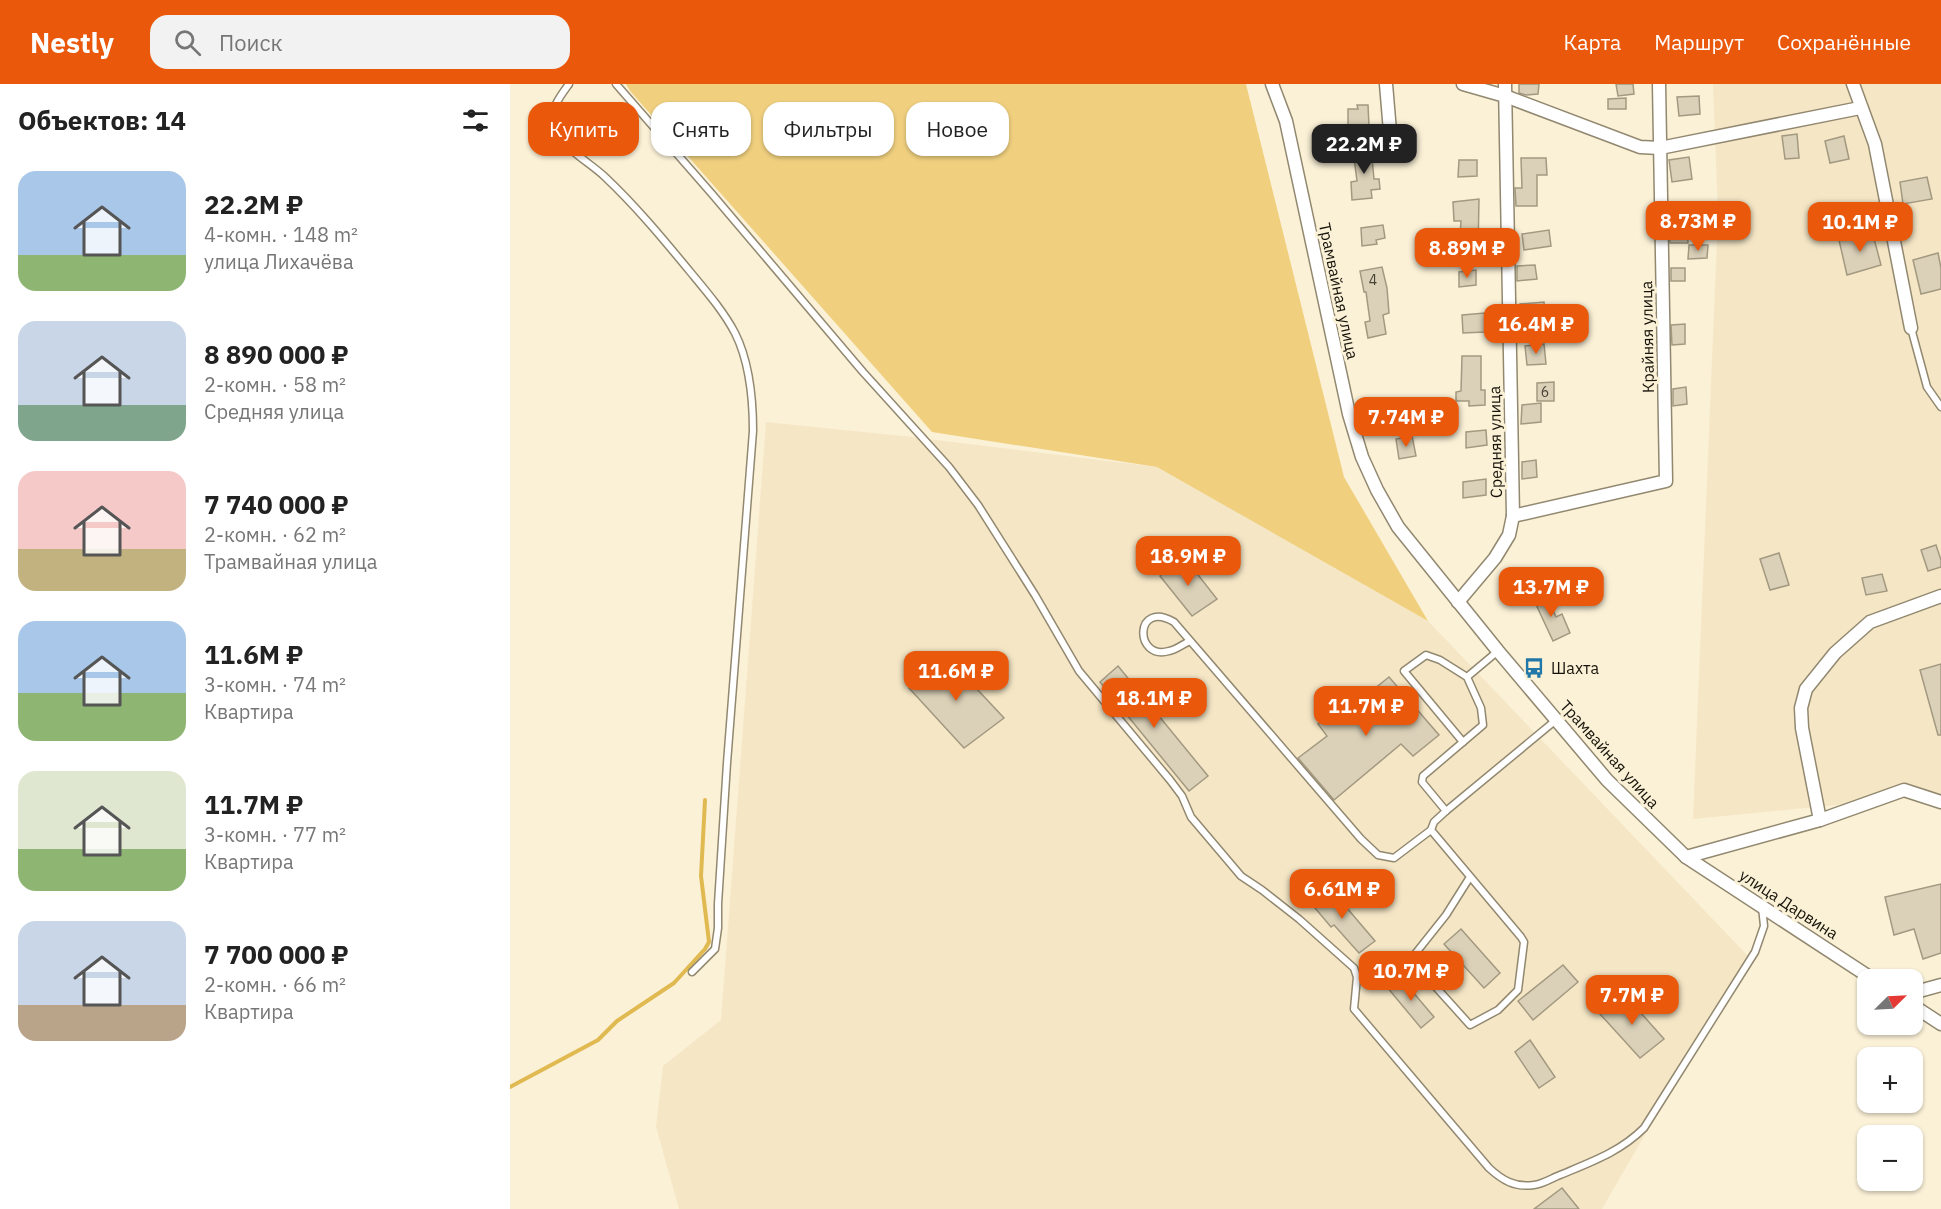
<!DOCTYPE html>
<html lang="ru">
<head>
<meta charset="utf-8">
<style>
  :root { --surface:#fff; --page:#f2f2f2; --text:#222; --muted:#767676; --accent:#ea580c }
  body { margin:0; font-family:"IBM Plex Sans",sans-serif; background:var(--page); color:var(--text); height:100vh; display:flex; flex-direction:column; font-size:22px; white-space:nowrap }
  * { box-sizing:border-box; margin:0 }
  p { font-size:20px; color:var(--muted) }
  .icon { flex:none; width:33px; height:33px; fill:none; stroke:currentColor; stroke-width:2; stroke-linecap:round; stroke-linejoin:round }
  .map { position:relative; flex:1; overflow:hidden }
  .drawer { display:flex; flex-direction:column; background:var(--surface); width:510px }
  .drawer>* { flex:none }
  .hud { position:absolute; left:18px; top:18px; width:570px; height:54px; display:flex; gap:12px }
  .needle { width:39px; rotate:66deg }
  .buttons { position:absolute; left:1347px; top:885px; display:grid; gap:12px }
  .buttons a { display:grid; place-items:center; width:66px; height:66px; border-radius:12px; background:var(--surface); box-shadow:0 2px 4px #0004; font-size:30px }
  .price { position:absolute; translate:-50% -51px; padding:0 14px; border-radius:12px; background:var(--accent); color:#fff; font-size:20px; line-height:39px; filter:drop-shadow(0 2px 3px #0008) }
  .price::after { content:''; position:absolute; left:50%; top:36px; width:18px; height:14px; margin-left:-9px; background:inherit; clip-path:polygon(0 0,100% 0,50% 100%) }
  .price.active { background:#222; color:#fff }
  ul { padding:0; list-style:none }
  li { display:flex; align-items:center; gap:18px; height:150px; padding:0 18px }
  li span { display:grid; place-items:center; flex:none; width:168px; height:120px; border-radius:18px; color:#555 }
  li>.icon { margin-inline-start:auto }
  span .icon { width:72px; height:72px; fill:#fffc; stroke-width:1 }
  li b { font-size:26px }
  h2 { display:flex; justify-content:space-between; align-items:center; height:72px; padding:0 18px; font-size:26px }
  .chip { padding:0 21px; border-radius:18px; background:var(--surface); box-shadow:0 2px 4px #0004; font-size:21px; line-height:54px }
  .chip.active { background:var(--accent); color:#fff }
  header { display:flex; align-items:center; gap:36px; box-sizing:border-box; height:84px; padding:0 30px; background:var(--accent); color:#fff }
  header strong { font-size:28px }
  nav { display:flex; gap:33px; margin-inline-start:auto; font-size:21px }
  .search { width:420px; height:54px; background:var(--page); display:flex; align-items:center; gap:15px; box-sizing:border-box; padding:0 21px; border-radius:18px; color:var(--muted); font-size:22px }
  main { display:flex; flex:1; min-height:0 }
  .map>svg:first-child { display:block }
  .built { fill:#f5e7c6 }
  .green { fill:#f0d07f }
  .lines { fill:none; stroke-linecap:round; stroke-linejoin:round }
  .stream { stroke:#e0b950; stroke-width:4 }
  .building { fill:#dbd1b8; stroke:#a39981; stroke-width:1.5 }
  .lane-casing { stroke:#928870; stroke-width:9 }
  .street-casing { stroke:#928870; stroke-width:15 }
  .lane { stroke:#fff; stroke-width:6 }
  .street { stroke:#fff; stroke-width:12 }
  .labels { text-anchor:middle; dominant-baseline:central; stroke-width:6; stroke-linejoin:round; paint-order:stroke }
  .number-label { font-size:14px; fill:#474236 }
  .street-label { font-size:16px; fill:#16130a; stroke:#fbf1d7 }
  .poi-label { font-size:16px; fill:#16130a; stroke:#fbf1d7; text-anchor:start }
</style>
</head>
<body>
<header>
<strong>Nestly</strong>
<div class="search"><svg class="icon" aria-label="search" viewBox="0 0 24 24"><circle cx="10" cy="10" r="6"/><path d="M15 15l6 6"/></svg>Поиск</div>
<nav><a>Карта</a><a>Маршрут</a><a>Сохранённые</a></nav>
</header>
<main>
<section class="drawer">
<h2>Объектов: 14<svg class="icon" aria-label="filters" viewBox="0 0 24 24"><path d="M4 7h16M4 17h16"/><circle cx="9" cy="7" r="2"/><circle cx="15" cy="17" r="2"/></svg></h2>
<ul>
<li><span style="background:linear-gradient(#a9c7e8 70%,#8fb573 0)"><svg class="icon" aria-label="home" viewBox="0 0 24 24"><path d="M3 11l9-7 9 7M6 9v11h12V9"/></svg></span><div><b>22.2M ₽</b><p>4-комн. · 148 m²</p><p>улица Лихачёва</p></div></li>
<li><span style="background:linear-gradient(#c9d6e8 70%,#7fa58c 0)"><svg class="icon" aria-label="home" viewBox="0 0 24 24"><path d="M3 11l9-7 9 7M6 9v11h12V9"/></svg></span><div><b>8 890 000 ₽</b><p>2-комн. · 58 m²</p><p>Средняя улица</p></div></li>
<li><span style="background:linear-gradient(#f6c9c9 65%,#c2b280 0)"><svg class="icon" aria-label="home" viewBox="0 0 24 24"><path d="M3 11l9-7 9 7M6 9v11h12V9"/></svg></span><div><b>7 740 000 ₽</b><p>2-комн. · 62 m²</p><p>Трамвайная улица</p></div></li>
<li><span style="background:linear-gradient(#a9c7e8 60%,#8fb573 0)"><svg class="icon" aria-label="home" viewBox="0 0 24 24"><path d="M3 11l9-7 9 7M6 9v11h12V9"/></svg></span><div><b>11.6M ₽</b><p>3-комн. · 74 m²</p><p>Квартира</p></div></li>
<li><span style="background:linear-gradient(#dfe7d0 65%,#8fb573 0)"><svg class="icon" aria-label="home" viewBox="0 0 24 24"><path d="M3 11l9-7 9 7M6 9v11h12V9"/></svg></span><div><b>11.7M ₽</b><p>3-комн. · 77 m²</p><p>Квартира</p></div></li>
<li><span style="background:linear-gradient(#c9d6e8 70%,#b9a48a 0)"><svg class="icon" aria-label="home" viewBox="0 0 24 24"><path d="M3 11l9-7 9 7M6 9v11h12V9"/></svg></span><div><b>7 700 000 ₽</b><p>2-комн. · 66 m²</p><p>Квартира</p></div></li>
</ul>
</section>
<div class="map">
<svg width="1431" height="1125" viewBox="0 0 1431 1125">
  <rect width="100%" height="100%" fill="#fbf1d7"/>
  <!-- built -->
  <g class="built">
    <polygon points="1203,0 1431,0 1431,711 1183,735 1208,131"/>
    <polygon points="256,338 402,353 648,383 918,537 1238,872 1092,1125 169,1125 146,1043 153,982 211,936"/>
  </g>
  <!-- green -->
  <polygon class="green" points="116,0 736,0 834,393 918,537 647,383 422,348 120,7"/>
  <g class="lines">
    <!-- stream -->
    <polyline class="stream" points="0,1003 88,956 107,937 164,899 195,865 199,858 191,792 195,716"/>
  </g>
  <!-- building -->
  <g class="building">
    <polygon points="1009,0 1029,0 1028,10 1016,11 1009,9"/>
    <polygon points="1106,0 1123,0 1124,10 1108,12"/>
    <polygon points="1189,12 1190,30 1169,32 1167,13"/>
    <polygon points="1116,14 1116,25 1098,25 1098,15"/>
    <polygon points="847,21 858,21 859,42 838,43 838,25 848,25"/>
    <polygon points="1287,50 1289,74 1275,75 1272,52"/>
    <polygon points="1334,52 1339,75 1320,79 1315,57"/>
    <polygon points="861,64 864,95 869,95 870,105 861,106 862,114 842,116 841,98 847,97 843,66"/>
    <polygon points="1179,73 1182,95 1162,98 1159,76"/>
    <polygon points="1011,74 1036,74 1037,91 1027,91 1027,122 1006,122 1005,104 1012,104"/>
    <polygon points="949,76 967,76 967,92 948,93"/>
    <polygon points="1417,93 1422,115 1393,120 1390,98"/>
    <polygon points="969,115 968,167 949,168 951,137 944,137 943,118"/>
    <polygon points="873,141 875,154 866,156 867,160 852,162 851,144"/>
    <polygon points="1177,142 1178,159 1160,159 1160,143"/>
    <polygon points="1039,146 1041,162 1014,166 1012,150"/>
    <polygon points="1362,147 1371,181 1337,191 1329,156"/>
    <polygon points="1179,161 1198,161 1197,174 1178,175"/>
    <polygon points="1428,169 1431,184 1431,205 1411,210 1403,176"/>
    <polygon points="1025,181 1027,195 1007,197 1007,182"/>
    <polygon points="872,183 877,204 879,229 873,231 876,250 858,254 855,238 860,237 856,208 854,208 850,187"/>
    <rect x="1161" y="184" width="14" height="13"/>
    <polygon points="966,186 966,201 949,203 949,188"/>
    <polygon points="1034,218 1035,234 1010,236 1010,220"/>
    <polygon points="975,229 975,248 953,249 952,231"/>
    <polygon points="1175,240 1175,260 1162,261 1161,241"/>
    <polygon points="1034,260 1036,280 1017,281 1015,262"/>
    <polygon points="952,272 971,272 971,306 975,306 975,321 959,322 959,317 946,317 946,308 951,307"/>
    <polygon points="1044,298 1044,317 1027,317 1027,299"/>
    <polygon points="1176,303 1177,320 1163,322 1163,305"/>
    <polygon points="1031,319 1031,338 1011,340 1012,321"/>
    <polygon points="976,346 977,361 956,364 956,348"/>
    <polygon points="902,352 906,372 889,375 886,355"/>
    <polygon points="1026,376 1027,393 1012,395 1012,378"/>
    <polygon points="976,395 976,411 953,414 953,398"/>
    <polygon points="1426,461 1431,476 1431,483 1418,487 1411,466"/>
    <polygon points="1269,469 1279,501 1260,506 1250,475"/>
    <polygon points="674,473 707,515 682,532 650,492"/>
    <polygon points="1372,490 1377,507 1356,511 1352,494"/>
    <polygon points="1035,508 1046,533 1052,530 1060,549 1043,557 1023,514"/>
    <polygon points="436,572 494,634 454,664 399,604"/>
    <polygon points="1431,580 1431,651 1428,651 1410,586"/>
    <polygon points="608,582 698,692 679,707 590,598"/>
    <polygon points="879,593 929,651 903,672 891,660 824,716 788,674 817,652 808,640 839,618 843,622"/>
    <polygon points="1431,800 1431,869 1413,875 1404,845 1384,851 1375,813"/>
    <polygon points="819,803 865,857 849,869 824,841 821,843 800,818"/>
    <polygon points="951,845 990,889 974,904 934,860"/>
    <polygon points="1053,881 1068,898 1023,936 1008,917"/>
    <polygon points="890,893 924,933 911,944 877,903"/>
    <polygon points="1115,911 1154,955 1130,974 1090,930"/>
    <polygon points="1020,956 1045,993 1029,1004 1005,968"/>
    <polygon points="1052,1104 1069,1125 1024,1125"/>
  </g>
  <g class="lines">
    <!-- lane casing -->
    <g class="lane-casing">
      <g id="lane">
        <path d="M59 0C51 11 39 26 43 41 48 61 79 78 94 92 126 122 154 156 182 190 197 208 214 228 225 249 240 279 243 314 243 347L217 679 208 820V844L205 865 182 888"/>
        <path d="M106 0 202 110 353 288 439 383 468 421 525 511 569 587 660 696 672 712 681 733 731 792 752 806 789 835 844 884 847 893 844 925 979 1084C992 1096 1005 1104 1024 1101 1033 1100 1042 1094 1050 1091 1081 1078 1110 1068 1134 1044L1245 868 1254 842 1252 823"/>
        <polyline points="1401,244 1417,303 1431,323"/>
        <path d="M680 557C673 560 666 566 659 567 624 577 624 515 664 538L851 755 868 771 884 774 921 746"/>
        <polyline points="957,593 971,624 973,641 953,658 894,587 916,571 930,576 957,593 988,567"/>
        <polyline points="953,658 913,692 912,698 936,727 924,738 921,746 1011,853 1014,858 1008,906 988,926 960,941 906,881 905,870 936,831 960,793"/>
        <polyline points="936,727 1046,636"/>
      </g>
    </g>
    <!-- street casing -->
    <g class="street-casing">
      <g id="street">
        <polyline points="762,0 776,37 839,330 852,373 867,406 888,443 988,567 1097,696 1176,773 1364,896"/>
        <polyline points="876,0 882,71"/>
        <polyline points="953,0 995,12 1130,63 1150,64 1350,24"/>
        <polyline points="1343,0 1365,60 1401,244"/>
        <polyline points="1003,432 1156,397 1149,0"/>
        <polyline points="948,518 985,474 999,451 1003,432 995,0"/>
        <polyline points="1310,736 1292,644 1291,624 1296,605 1325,569 1360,538 1431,512"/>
        <polyline points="1176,773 1310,736 1394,706 1431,718"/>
        <polyline points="1402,909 1431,901"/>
        <polyline points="1402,921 1431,940"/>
      </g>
    </g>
    <!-- lane -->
    <use href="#lane" class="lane"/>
    <!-- street -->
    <use href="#street" class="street"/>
  </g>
  <!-- icons -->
  <defs>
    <g id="bus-bare" transform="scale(1.62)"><path d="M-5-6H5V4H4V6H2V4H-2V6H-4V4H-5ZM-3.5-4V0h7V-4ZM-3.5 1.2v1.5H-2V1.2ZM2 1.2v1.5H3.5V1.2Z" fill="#2177a7" stroke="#fbf1d7" stroke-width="2.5" paint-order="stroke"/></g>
  </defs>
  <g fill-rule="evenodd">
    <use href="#bus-bare" x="1024" y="584"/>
  </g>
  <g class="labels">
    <!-- number labels -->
    <g class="number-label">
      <text x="863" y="196">4</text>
      <text x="1035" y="308">6</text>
    </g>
    <!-- street labels -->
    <g class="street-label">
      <text transform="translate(829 207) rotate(78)">Трамвайная улица</text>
      <text transform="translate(1137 253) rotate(-91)">Крайняя улица</text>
      <text transform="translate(985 358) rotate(-91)">Средняя улица</text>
      <text transform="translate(1100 670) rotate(48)">Трамвайная улица</text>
      <text transform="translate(1279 820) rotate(33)">улица Дарвина</text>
    </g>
    <!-- poi labels -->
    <g class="poi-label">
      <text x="1041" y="584">Шахта</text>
    </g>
  </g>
</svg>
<div class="buttons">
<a><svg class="needle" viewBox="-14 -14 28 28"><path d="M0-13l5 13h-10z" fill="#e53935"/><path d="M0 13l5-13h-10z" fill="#767676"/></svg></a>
<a>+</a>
<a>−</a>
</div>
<b class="price active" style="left:854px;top:91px">22.2M ₽</b>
<b class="price" style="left:1188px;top:168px">8.73M ₽</b>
<b class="price" style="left:1350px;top:169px">10.1M ₽</b>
<b class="price" style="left:957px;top:195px">8.89M ₽</b>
<b class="price" style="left:1026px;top:271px">16.4M ₽</b>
<b class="price" style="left:896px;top:364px">7.74M ₽</b>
<b class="price" style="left:678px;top:503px">18.9M ₽</b>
<b class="price" style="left:1041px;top:534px">13.7M ₽</b>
<b class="price" style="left:446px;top:618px">11.6M ₽</b>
<b class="price" style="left:644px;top:645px">18.1M ₽</b>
<b class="price" style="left:856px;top:653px">11.7M ₽</b>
<b class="price" style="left:832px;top:836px">6.61M ₽</b>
<b class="price" style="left:901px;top:918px">10.7M ₽</b>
<b class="price" style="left:1122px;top:942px">7.7M ₽</b>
<div class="hud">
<a class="chip active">Купить</a>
<a class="chip">Снять</a>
<a class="chip">Фильтры</a>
<a class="chip">Новое</a>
</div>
</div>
</main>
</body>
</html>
